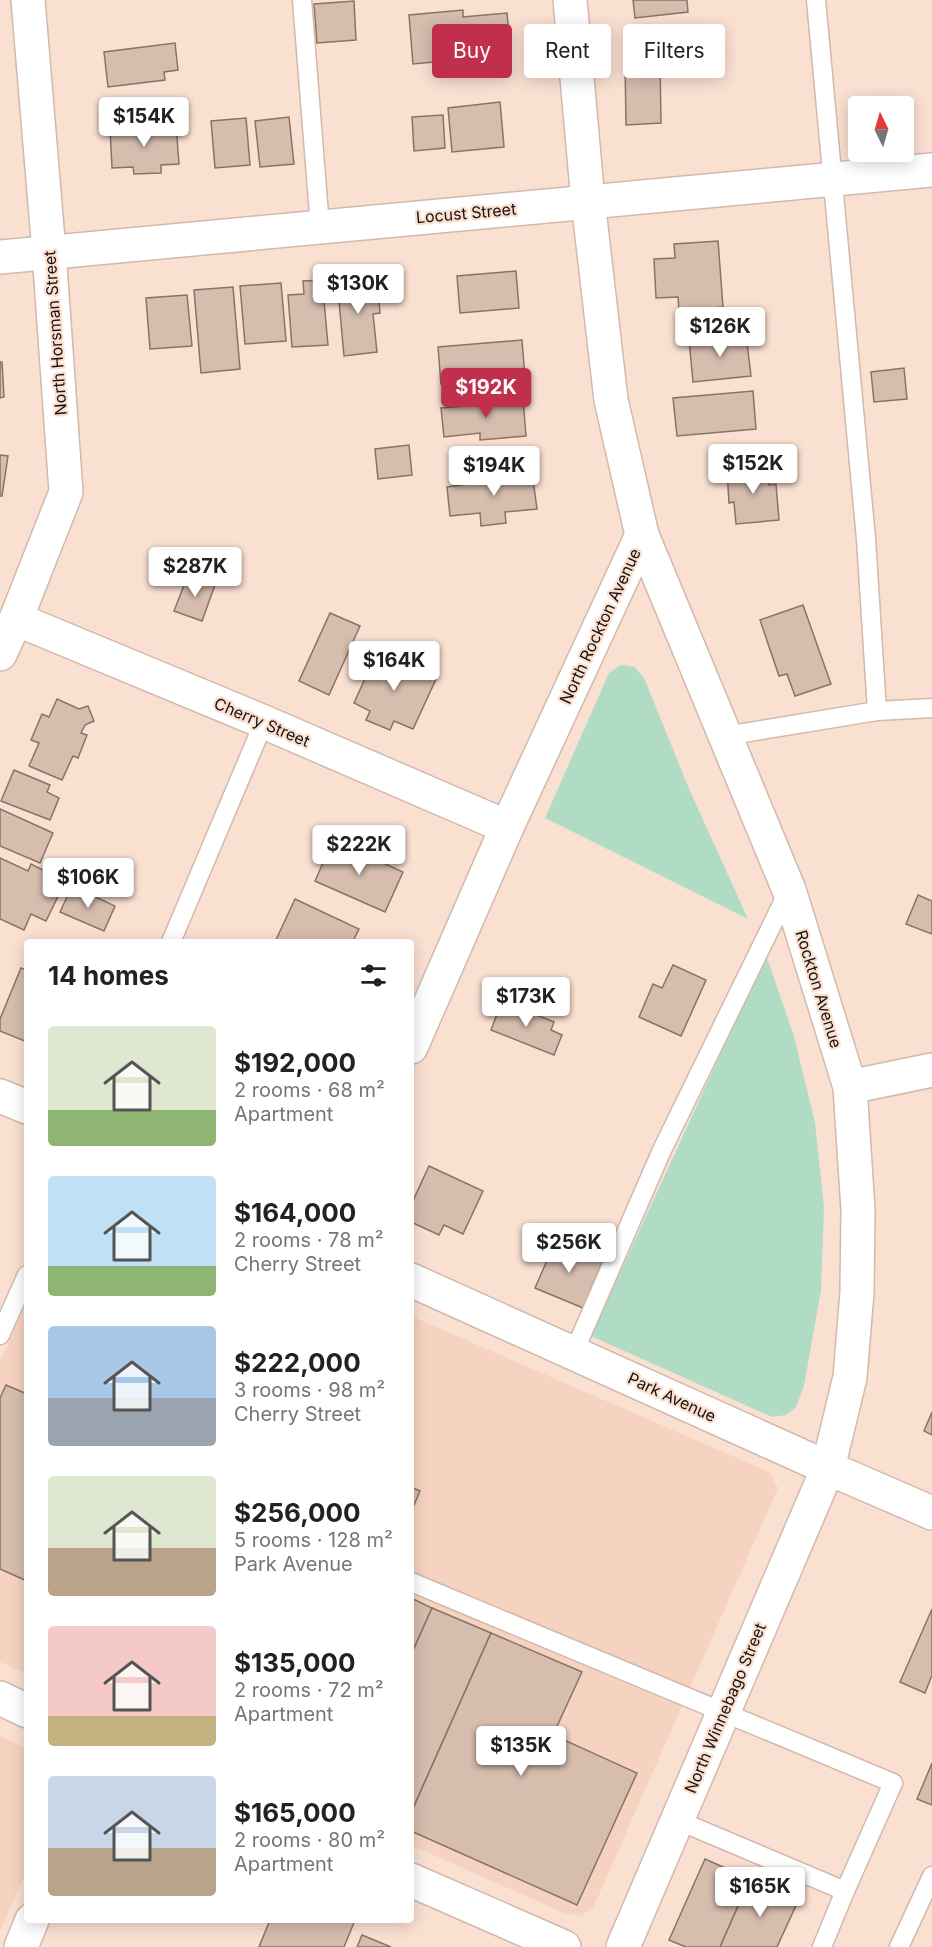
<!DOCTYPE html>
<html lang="en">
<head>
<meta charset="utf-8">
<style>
  :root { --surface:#fff; --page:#f6f6f6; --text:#222; --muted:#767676; --accent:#c02f4b }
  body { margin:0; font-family:Inter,sans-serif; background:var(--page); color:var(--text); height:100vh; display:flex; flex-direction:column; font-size:22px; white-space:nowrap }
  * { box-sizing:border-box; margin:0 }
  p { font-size:20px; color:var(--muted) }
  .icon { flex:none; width:33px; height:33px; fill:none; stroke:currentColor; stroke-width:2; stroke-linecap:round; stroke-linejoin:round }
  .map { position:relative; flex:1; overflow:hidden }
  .side { position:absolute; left:24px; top:939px; width:390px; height:984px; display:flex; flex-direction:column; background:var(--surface); border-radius:6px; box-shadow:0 3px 15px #0003 }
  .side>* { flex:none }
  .guide { position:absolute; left:432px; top:24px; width:410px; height:54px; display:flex; gap:12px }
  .needle { width:39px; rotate:355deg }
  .tools { position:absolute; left:848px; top:96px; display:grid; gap:12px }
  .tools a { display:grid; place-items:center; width:66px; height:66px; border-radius:6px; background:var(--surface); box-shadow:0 3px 15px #0003; font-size:30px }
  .price { position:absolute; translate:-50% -51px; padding:0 14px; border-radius:6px; background:#fff; color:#222; font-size:20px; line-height:39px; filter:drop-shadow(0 2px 3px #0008) }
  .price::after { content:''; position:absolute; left:50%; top:36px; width:18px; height:14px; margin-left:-9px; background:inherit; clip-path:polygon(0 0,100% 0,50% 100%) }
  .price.active { background:var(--accent); color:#fff }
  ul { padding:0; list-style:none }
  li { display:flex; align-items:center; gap:18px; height:150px; padding:0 24px }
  li span { display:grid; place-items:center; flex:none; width:168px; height:120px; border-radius:6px; color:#555 }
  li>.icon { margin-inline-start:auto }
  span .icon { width:72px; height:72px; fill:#fffc; stroke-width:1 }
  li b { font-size:26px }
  h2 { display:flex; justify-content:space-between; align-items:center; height:72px; padding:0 24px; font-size:26px }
  .chip { padding:0 21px; border-radius:6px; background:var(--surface); box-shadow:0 3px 15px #0003; font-size:21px; line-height:54px }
  .chip.active { background:var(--accent); color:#fff }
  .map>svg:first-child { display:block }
  .built { fill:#f5d3c0 }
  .green { fill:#b0dcc6 }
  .building { fill:#d6bdae; stroke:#8a7365; stroke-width:1.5 }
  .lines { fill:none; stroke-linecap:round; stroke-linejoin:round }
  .service-casing { stroke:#d2b9ab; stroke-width:21 }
  .minor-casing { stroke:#d2b9ab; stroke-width:36 }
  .tertiary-casing { stroke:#d2b9ab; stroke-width:36 }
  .secondary-casing { stroke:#d2b9ab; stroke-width:36 }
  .primary-casing { stroke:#d2b9ab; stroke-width:36 }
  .service { stroke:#fff; stroke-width:18 }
  .minor { stroke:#fff; stroke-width:33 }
  .tertiary { stroke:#fff; stroke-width:33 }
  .secondary { stroke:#fff; stroke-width:33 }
  .primary { stroke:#fff; stroke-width:33 }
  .labels { text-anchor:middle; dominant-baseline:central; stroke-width:4.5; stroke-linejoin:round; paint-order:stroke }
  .street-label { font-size:16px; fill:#19110c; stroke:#fae0d1 }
</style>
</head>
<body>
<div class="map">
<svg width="932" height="1947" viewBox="0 0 932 1947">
  <rect width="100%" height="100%" fill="#fae0d1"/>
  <!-- built -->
  <g class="built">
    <polygon points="27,1302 27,1674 0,1662 0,1362"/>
    <polygon points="411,1316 769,1472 778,1488 593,1908 581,1916 564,1913 411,1845"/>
    <polygon points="0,1736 27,1748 27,1870 0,1931"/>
  </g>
  <!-- green -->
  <g class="green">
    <polygon points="621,665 635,667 644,678 690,791 748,919 545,818 609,673"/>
    <polygon points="766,955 794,1036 815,1123 824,1207 821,1290 804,1386 796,1407 786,1415 772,1417 591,1336"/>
  </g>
  <!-- building -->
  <g class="building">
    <polygon points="633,0 687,0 688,12 635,18"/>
    <polygon points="354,1 356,40 317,43 314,4"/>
    <polygon points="463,10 463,17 507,13 511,55 413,64 409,15"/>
    <polygon points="175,43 178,70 164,72 165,80 108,87 104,52"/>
    <polygon points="625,61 660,61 661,123 626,125"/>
    <polygon points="500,102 504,147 452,152 448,108"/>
    <polygon points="443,115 445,148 414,151 412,117"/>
    <polygon points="289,117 294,164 260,167 255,121"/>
    <polygon points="246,118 250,165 215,168 211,121"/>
    <polygon points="176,124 179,164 161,165 161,173 134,174 133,167 112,168 110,128"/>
    <polygon points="718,241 723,307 679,311 678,297 656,298 654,259 675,258 674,244"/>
    <polygon points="516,271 519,308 460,313 457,276"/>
    <polygon points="367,276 369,290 378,289 380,313 373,314 377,352 344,356 337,279"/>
    <polygon points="322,280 328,345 292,347 288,295 304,294 303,281"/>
    <polygon points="281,283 286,341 245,344 240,286"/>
    <polygon points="233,287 240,369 201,373 194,290"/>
    <polygon points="187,295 192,346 150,349 146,298"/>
    <polygon points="746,334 751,376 693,382 689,340"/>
    <polygon points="522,340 525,377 441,384 438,347"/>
    <polygon points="0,362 2,362 4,397 0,398"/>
    <polygon points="904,368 907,399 874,402 871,372"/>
    <polygon points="753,391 756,429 677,436 673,398"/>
    <polygon points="501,396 502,401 523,399 526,436 480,440 480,433 444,437 441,408 477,405 476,398"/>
    <polygon points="409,445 412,475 378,479 375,449"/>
    <polygon points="0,455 8,456 2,496 0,496"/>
    <polygon points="767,466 769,485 776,484 779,520 736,524 734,502 729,503 727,470"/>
    <polygon points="532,472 537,509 505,512 506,523 481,526 480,513 450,516 447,487 476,483 476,478"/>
    <polygon points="188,575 215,585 202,621 174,611"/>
    <polygon points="803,605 831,684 795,696 787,674 779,676 760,620"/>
    <polygon points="330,613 360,626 329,695 299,681"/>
    <polygon points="378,650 437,677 413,729 394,721 390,730 366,720 370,711 354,703"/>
    <polygon points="57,699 79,709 88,706 94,721 85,725 81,733 87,735 78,758 73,756 62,780 29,766 39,743 31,740 42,714 49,717"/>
    <polygon points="14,770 50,785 47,792 59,798 50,820 1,801"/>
    <polygon points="0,809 53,833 40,863 0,846"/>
    <polygon points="333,840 403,872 385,912 315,881"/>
    <polygon points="0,858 28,871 31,864 61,879 59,884 63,886 46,921 31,914 24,930 0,919"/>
    <polygon points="72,886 115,906 104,931 60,912"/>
    <polygon points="918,895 932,901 932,934 906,924"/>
    <polygon points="295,899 359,929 354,939 359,942 275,942"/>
    <polygon points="673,965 706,980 681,1036 639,1017 653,984 662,988"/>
    <polygon points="21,968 27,970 27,1042 0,1031 0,1019"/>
    <polygon points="502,1001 554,1022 551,1030 562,1035 554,1055 491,1030"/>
    <polygon points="429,1166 483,1191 463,1234 444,1225 439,1235 411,1222 411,1205"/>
    <polygon points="556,1240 603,1260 583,1308 535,1288"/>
    <polygon points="6,1385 27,1394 27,1581 0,1569 0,1398"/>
    <polygon points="932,1412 932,1435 924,1431"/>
    <polygon points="411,1487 420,1491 411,1512"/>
    <polygon points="411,1598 432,1608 411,1655"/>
    <polygon points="432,1608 491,1633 411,1813 411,1655"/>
    <polygon points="932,1609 932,1675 925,1693 900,1682"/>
    <polygon points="491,1633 582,1672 553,1735 637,1773 577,1905 411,1831 411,1813"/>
    <polygon points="932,1763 932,1805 917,1799"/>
    <polygon points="705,1859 750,1879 720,1947 686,1947 669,1940"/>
    <polygon points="750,1879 798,1901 777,1947 720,1947"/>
    <polygon points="270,1920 355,1920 344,1947 259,1947"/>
    <polygon points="362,1935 391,1947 357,1947"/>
  </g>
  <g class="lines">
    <!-- service casing -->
    <g class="service-casing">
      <g id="service">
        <polyline points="302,0 320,227"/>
        <polyline points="877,711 932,708"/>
        <polyline points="725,736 877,711 866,539 816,0"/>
        <polyline points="171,942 264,722"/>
        <polyline points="0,1335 27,1275"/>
        <polyline points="574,1352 662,1150 789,890"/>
        <polyline points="411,1582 893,1783 845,1891 677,1820"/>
        <polyline points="822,1947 845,1891"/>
        <polyline points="899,1947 932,1876"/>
      </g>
    </g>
    <!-- minor casing -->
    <g class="minor-casing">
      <g id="minor">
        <polyline points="16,619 264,722 507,827"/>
        <polyline points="0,654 16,619 66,492 49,252 28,0"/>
        <polyline points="411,1047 507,827 642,535"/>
        <polyline points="850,1087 932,1070"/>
        <polyline points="0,1096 27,1107"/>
        <polyline points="411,1280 828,1468"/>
        <polyline points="21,1947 32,1920"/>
      </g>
    </g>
    <!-- tertiary casing -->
    <g class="tertiary-casing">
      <g id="tertiary">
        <polyline points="0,257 932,170"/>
        <polyline points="828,1468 932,1513"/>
      </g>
    </g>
    <!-- secondary casing -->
    <g class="secondary-casing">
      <polyline id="secondary" points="570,0 588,201 611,400 642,535 789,890 850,1087 858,1210 857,1292 850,1377 828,1468 623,1947"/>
    </g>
    <!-- primary casing -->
    <g class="primary-casing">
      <g id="primary">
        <polyline points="0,1698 27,1711"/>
        <polyline points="411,1880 564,1947"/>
      </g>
    </g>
    <!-- service -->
    <use href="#service" class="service"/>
    <!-- minor -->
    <use href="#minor" class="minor"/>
    <!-- tertiary -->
    <use href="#tertiary" class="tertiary"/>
    <!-- secondary -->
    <use href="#secondary" class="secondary"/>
    <!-- primary -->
    <use href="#primary" class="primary"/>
  </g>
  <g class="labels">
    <!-- street labels -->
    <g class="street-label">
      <text transform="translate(466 213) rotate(-5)">Locust Street</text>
      <text transform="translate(55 333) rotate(-94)">North Horsman Street</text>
      <text transform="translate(600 626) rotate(-65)">North Rockton Avenue</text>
      <text transform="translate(262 722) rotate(23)">Cherry Street</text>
      <text transform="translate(819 989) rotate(73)">Rockton Avenue</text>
      <text transform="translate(672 1397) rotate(25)">Park Avenue</text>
      <text transform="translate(725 1708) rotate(-67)">North Winnebago Street</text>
    </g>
  </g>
</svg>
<div class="tools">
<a><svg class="needle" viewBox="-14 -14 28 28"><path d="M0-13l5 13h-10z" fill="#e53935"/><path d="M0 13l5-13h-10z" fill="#767676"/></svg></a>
</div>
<b class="price" style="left:144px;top:148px">$154K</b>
<b class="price" style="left:358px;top:315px">$130K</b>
<b class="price" style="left:720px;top:358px">$126K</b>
<b class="price active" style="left:486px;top:419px">$192K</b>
<b class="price" style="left:753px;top:495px">$152K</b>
<b class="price" style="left:494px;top:497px">$194K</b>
<b class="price" style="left:195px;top:598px">$287K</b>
<b class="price" style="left:394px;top:692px">$164K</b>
<b class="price" style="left:359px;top:876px">$222K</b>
<b class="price" style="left:88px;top:909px">$106K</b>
<b class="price" style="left:526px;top:1028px">$173K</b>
<b class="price" style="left:569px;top:1274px">$256K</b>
<b class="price" style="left:521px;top:1777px">$135K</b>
<b class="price" style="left:760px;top:1918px">$165K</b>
<div class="guide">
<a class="chip active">Buy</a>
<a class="chip">Rent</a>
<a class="chip">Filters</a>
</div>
<section class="side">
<h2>14 homes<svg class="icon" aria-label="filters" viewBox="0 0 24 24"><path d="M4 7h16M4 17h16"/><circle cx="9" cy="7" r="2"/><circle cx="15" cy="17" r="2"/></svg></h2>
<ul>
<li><span style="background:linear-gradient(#dfe7d0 70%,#8fb573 0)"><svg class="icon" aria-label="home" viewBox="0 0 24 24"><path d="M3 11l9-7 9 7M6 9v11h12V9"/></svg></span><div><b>$192,000</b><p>2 rooms · 68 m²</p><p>Apartment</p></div></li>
<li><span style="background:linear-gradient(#bfe0f5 75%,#8fb573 0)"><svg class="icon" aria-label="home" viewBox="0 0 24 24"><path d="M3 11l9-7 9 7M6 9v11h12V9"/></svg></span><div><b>$164,000</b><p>2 rooms · 78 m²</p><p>Cherry Street</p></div></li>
<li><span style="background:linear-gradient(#a9c7e8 60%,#9aa5b1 0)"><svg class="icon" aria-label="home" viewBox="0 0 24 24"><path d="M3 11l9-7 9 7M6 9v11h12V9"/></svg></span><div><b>$222,000</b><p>3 rooms · 98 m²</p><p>Cherry Street</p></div></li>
<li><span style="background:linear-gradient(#dfe7d0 60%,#b9a48a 0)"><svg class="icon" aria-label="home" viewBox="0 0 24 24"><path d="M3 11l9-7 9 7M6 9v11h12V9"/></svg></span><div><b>$256,000</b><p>5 rooms · 128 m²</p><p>Park Avenue</p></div></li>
<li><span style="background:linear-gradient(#f6c9c9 75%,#c2b280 0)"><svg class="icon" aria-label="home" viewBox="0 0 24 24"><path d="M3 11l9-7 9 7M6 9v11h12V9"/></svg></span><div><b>$135,000</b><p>2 rooms · 72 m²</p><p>Apartment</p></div></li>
<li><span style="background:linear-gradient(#c9d6e8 60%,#b9a48a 0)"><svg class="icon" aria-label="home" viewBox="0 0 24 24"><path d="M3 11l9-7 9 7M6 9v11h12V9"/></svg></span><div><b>$165,000</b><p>2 rooms · 80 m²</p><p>Apartment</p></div></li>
</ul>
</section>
</div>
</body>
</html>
